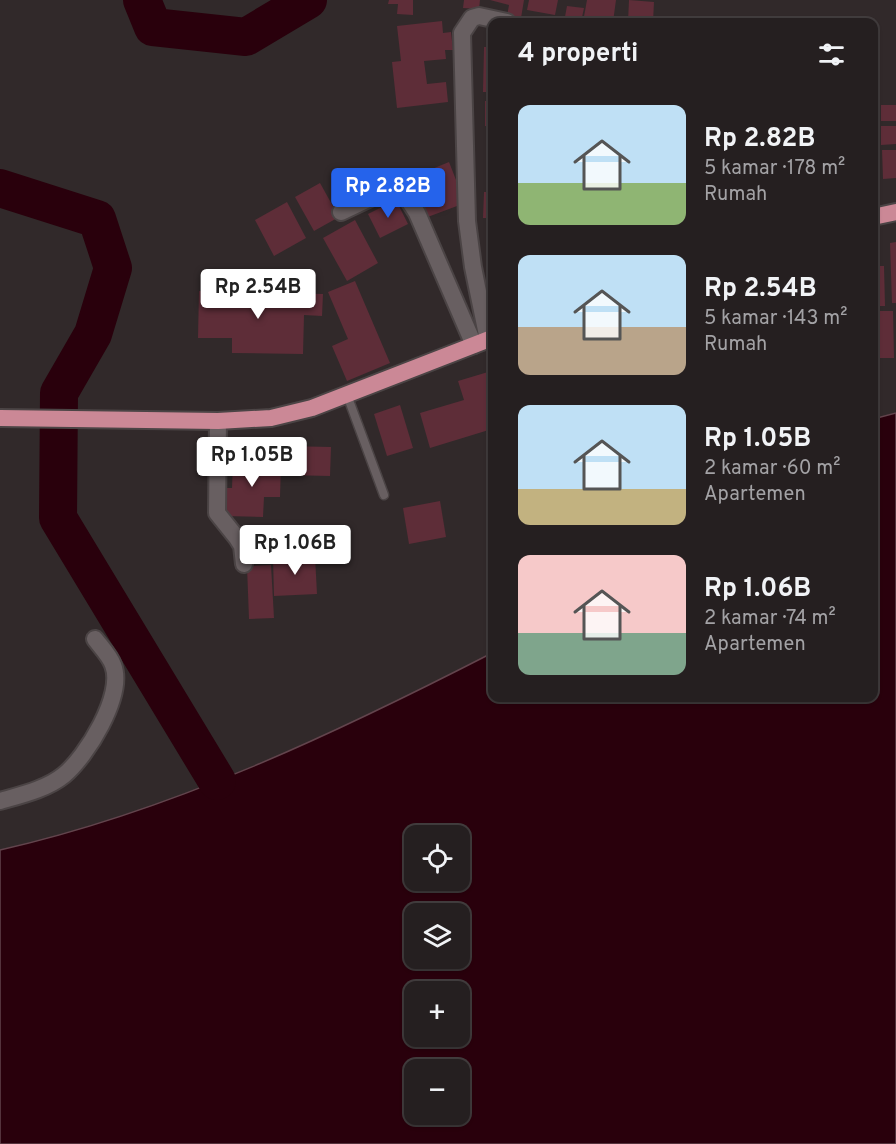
<!DOCTYPE html>
<html lang="id">
<head>
<meta charset="utf-8">
<style>
  :root { --surface:#251f20; --page:#312c2d; --text:#f1f3f6; --muted:#a3a2a5; --line:#423d3e; --accent:#2563eb }
  body { margin:0; font-family:Overpass,sans-serif; background:var(--page); color:var(--text); height:100vh; display:flex; flex-direction:column; font-size:22px; white-space:nowrap }
  * { box-sizing:border-box; margin:0 }
  p { font-size:20px; color:var(--muted) }
  .icon { flex:none; width:33px; height:33px; fill:none; stroke:currentColor; stroke-width:2; stroke-linecap:round; stroke-linejoin:round }
  .map { position:relative; flex:1; overflow:hidden }
  .details { position:absolute; left:488px; top:18px; width:390px; height:684px; display:flex; flex-direction:column; background:var(--surface); border-radius:12px; box-shadow:0 2px 4px #0004,0 0 0 2px var(--line) }
  .details>* { flex:none }
  .buttons { position:absolute; left:404px; top:825px; display:grid; gap:12px }
  .buttons a { display:grid; place-items:center; width:66px; height:66px; border-radius:12px; background:var(--surface); box-shadow:0 2px 4px #0004,0 0 0 2px var(--line); font-size:30px }
  .price { position:absolute; translate:-50% -51px; padding:0 14px; border-radius:6px; background:#fff; color:#222; font-size:20px; line-height:39px; filter:drop-shadow(0 2px 3px #0008) }
  .price::after { content:''; position:absolute; left:50%; top:36px; width:18px; height:14px; margin-left:-9px; background:inherit; clip-path:polygon(0 0,100% 0,50% 100%) }
  .price.current { background:var(--accent); color:#fff }
  ul { padding:0; list-style:none }
  li { display:flex; align-items:center; gap:18px; height:150px; padding:0 30px }
  li span { display:grid; place-items:center; flex:none; width:168px; height:120px; border-radius:12px; color:#555 }
  li>.icon { margin-inline-start:auto }
  span .icon { width:72px; height:72px; fill:#fffc; stroke-width:1 }
  li b { font-size:26px }
  h2 { display:flex; justify-content:space-between; align-items:center; height:72px; padding:0 30px; font-size:26px }
  .map>svg:first-child { display:block }
  .water { fill:#29000c; stroke:#63444d; stroke-width:1.5; fill-rule:evenodd }
  .lines { fill:none; stroke-linecap:round; stroke-linejoin:round }
  .river { stroke:#29000c; stroke-width:38 }
  .building { fill:#5e2d38 }
  .service-casing { stroke:#4b4445; stroke-width:11 }
  .minor-casing { stroke:#4b4445; stroke-width:20 }
  .trunk-casing { stroke:#4b4445; stroke-width:20 }
  .service { stroke:#685f61; stroke-width:8 }
  .minor { stroke:#685f61; stroke-width:16 }
  .trunk { stroke:#cb8896; stroke-width:16 }
</style>
</head>
<body>
<div class="map">
<svg width="896" height="1144" viewBox="0 0 896 1144">
  <rect width="100%" height="100%" fill="#31292a"/>
  <!-- water -->
  <path class="water" d="M896 413V1144H0V850C172 811 336 733 492 653V698H873V419ZM414 836H459V880H414ZM414 914H459V958H414ZM414 992H459V1036H414ZM414 1070H459V1114H414Z"/>
  <g class="lines">
    <!-- river -->
    <g class="river">
      <polyline points="142,0 153,27 246,37 308,0"/>
      <polyline points="0,188 97,219 113,268 93,334 59,393 58,518 217,781"/>
    </g>
  </g>
  <!-- building -->
  <g class="building">
    <polygon points="389,0 413,0 413,15 397,14 398,4 388,4"/>
    <polygon points="464,0 480,0 479,9 463,8"/>
    <polygon points="490,0 524,0 521,18 507,16 509,5"/>
    <polygon points="529,0 558,0 555,15 527,10"/>
    <polygon points="587,0 616,0 613,22 583,22"/>
    <polygon points="629,0 654,2 653,22 628,22"/>
    <polygon points="567,6 584,8 581,22 564,22"/>
    <polygon points="658,17 686,19 686,22 657,22"/>
    <polygon points="442,21 443,33 451,32 453,50 445,50 446,59 424,61 427,84 446,82 448,102 397,108 392,62 401,61 397,26"/>
    <polygon points="484,47 492,47 492,92 483,92"/>
    <polygon points="485,101 492,101 492,127 485,126"/>
    <rect x="881" y="105" width="15" height="16"/>
    <polygon points="881,126 896,126 896,144 881,145"/>
    <polygon points="882,150 896,150 896,178 883,179"/>
    <polygon points="449,162 465,203 425,218 412,185 430,178 427,171"/>
    <polygon points="873,175 877,176 875,205 873,205"/>
    <polygon points="320,183 339,217 314,231 295,197"/>
    <polygon points="484,192 492,192 492,218 483,218"/>
    <polygon points="396,200 408,224 380,238 368,214"/>
    <polygon points="287,202 306,238 274,256 255,220"/>
    <polygon points="355,220 378,263 347,281 323,238"/>
    <polygon points="873,240 878,240 879,263 873,264"/>
    <polygon points="896,242 896,303 892,303 890,243"/>
    <polygon points="873,266 884,266 885,306 873,306"/>
    <polygon points="355,281 390,363 347,381 332,346 348,339 328,292"/>
    <polygon points="199,291 323,294 322,316 304,315 303,354 232,353 232,338 198,338"/>
    <polygon points="873,311 893,311 894,358 873,358"/>
    <polygon points="488,372 492,386 492,429 430,448 420,413 464,400 458,381"/>
    <polygon points="400,405 413,448 387,456 374,414"/>
    <polygon points="286,446 331,447 330,476 285,475"/>
    <polygon points="233,462 281,464 280,497 264,497 263,517 225,516 226,488 232,488"/>
    <polygon points="440,501 446,537 409,544 403,508"/>
    <polygon points="315,556 317,594 274,596 273,558"/>
    <polygon points="271,565 274,618 249,619 247,566"/>
  </g>
  <g class="lines">
    <!-- service casing -->
    <g class="service-casing">
      <polyline id="service" points="347,395 384,495"/>
    </g>
    <!-- minor casing -->
    <g class="minor-casing">
      <g id="minor">
        <polyline points="341,212 385,191 406,196 417,213 474,345"/>
        <polyline points="488,340 473,267 467,221 462,33 472,18 479,16 507,22"/>
        <polyline points="218,421 217,513 237,538 242,546 244,564"/>
        <path d="M0 801C21 795 47 789 64 775 86 757 125 695 113 665 110 656 101 647 95 639"/>
      </g>
    </g>
    <!-- trunk casing -->
    <g class="trunk-casing">
      <g id="trunk">
        <polyline points="873,217 896,212"/>
        <polyline points="0,418 218,421 271,418 312,408 492,338"/>
      </g>
    </g>
    <!-- service -->
    <use href="#service" class="service"/>
    <!-- minor -->
    <use href="#minor" class="minor"/>
    <!-- trunk -->
    <use href="#trunk" class="trunk"/>
  </g>
</svg>
<div class="buttons">
<a><svg class="icon" aria-label="locate" viewBox="0 0 24 24"><circle cx="12" cy="12" r="6"/><path d="M12 2v4M12 18v4M2 12h4M18 12h4"/></svg></a>
<a><svg class="icon" aria-label="layers" viewBox="0 0 24 24"><path d="M12 4l9 5-9 5-9-5zM3 14l9 5 9-5"/></svg></a>
<a>+</a>
<a>−</a>
</div>
<b class="price current" style="left:388px;top:219px">Rp 2.82B</b>
<b class="price" style="left:258px;top:320px">Rp 2.54B</b>
<b class="price" style="left:252px;top:488px">Rp 1.05B</b>
<b class="price" style="left:295px;top:576px">Rp 1.06B</b>
<section class="details">
<h2>4 properti<svg class="icon" aria-label="filters" viewBox="0 0 24 24"><path d="M4 7h16M4 17h16"/><circle cx="9" cy="7" r="2"/><circle cx="15" cy="17" r="2"/></svg></h2>
<ul>
<li><span style="background:linear-gradient(#bfe0f5 65%,#8fb573 0)"><svg class="icon" aria-label="home" viewBox="0 0 24 24"><path d="M3 11l9-7 9 7M6 9v11h12V9"/></svg></span><div><b>Rp 2.82B</b><p>5 kamar · 178 m²</p><p>Rumah</p></div></li>
<li><span style="background:linear-gradient(#bfe0f5 60%,#b9a48a 0)"><svg class="icon" aria-label="home" viewBox="0 0 24 24"><path d="M3 11l9-7 9 7M6 9v11h12V9"/></svg></span><div><b>Rp 2.54B</b><p>5 kamar · 143 m²</p><p>Rumah</p></div></li>
<li><span style="background:linear-gradient(#bfe0f5 70%,#c2b280 0)"><svg class="icon" aria-label="home" viewBox="0 0 24 24"><path d="M3 11l9-7 9 7M6 9v11h12V9"/></svg></span><div><b>Rp 1.05B</b><p>2 kamar · 60 m²</p><p>Apartemen</p></div></li>
<li><span style="background:linear-gradient(#f6c9c9 65%,#7fa58c 0)"><svg class="icon" aria-label="home" viewBox="0 0 24 24"><path d="M3 11l9-7 9 7M6 9v11h12V9"/></svg></span><div><b>Rp 1.06B</b><p>2 kamar · 74 m²</p><p>Apartemen</p></div></li>
</ul>
</section>
</div>
</body>
</html>
